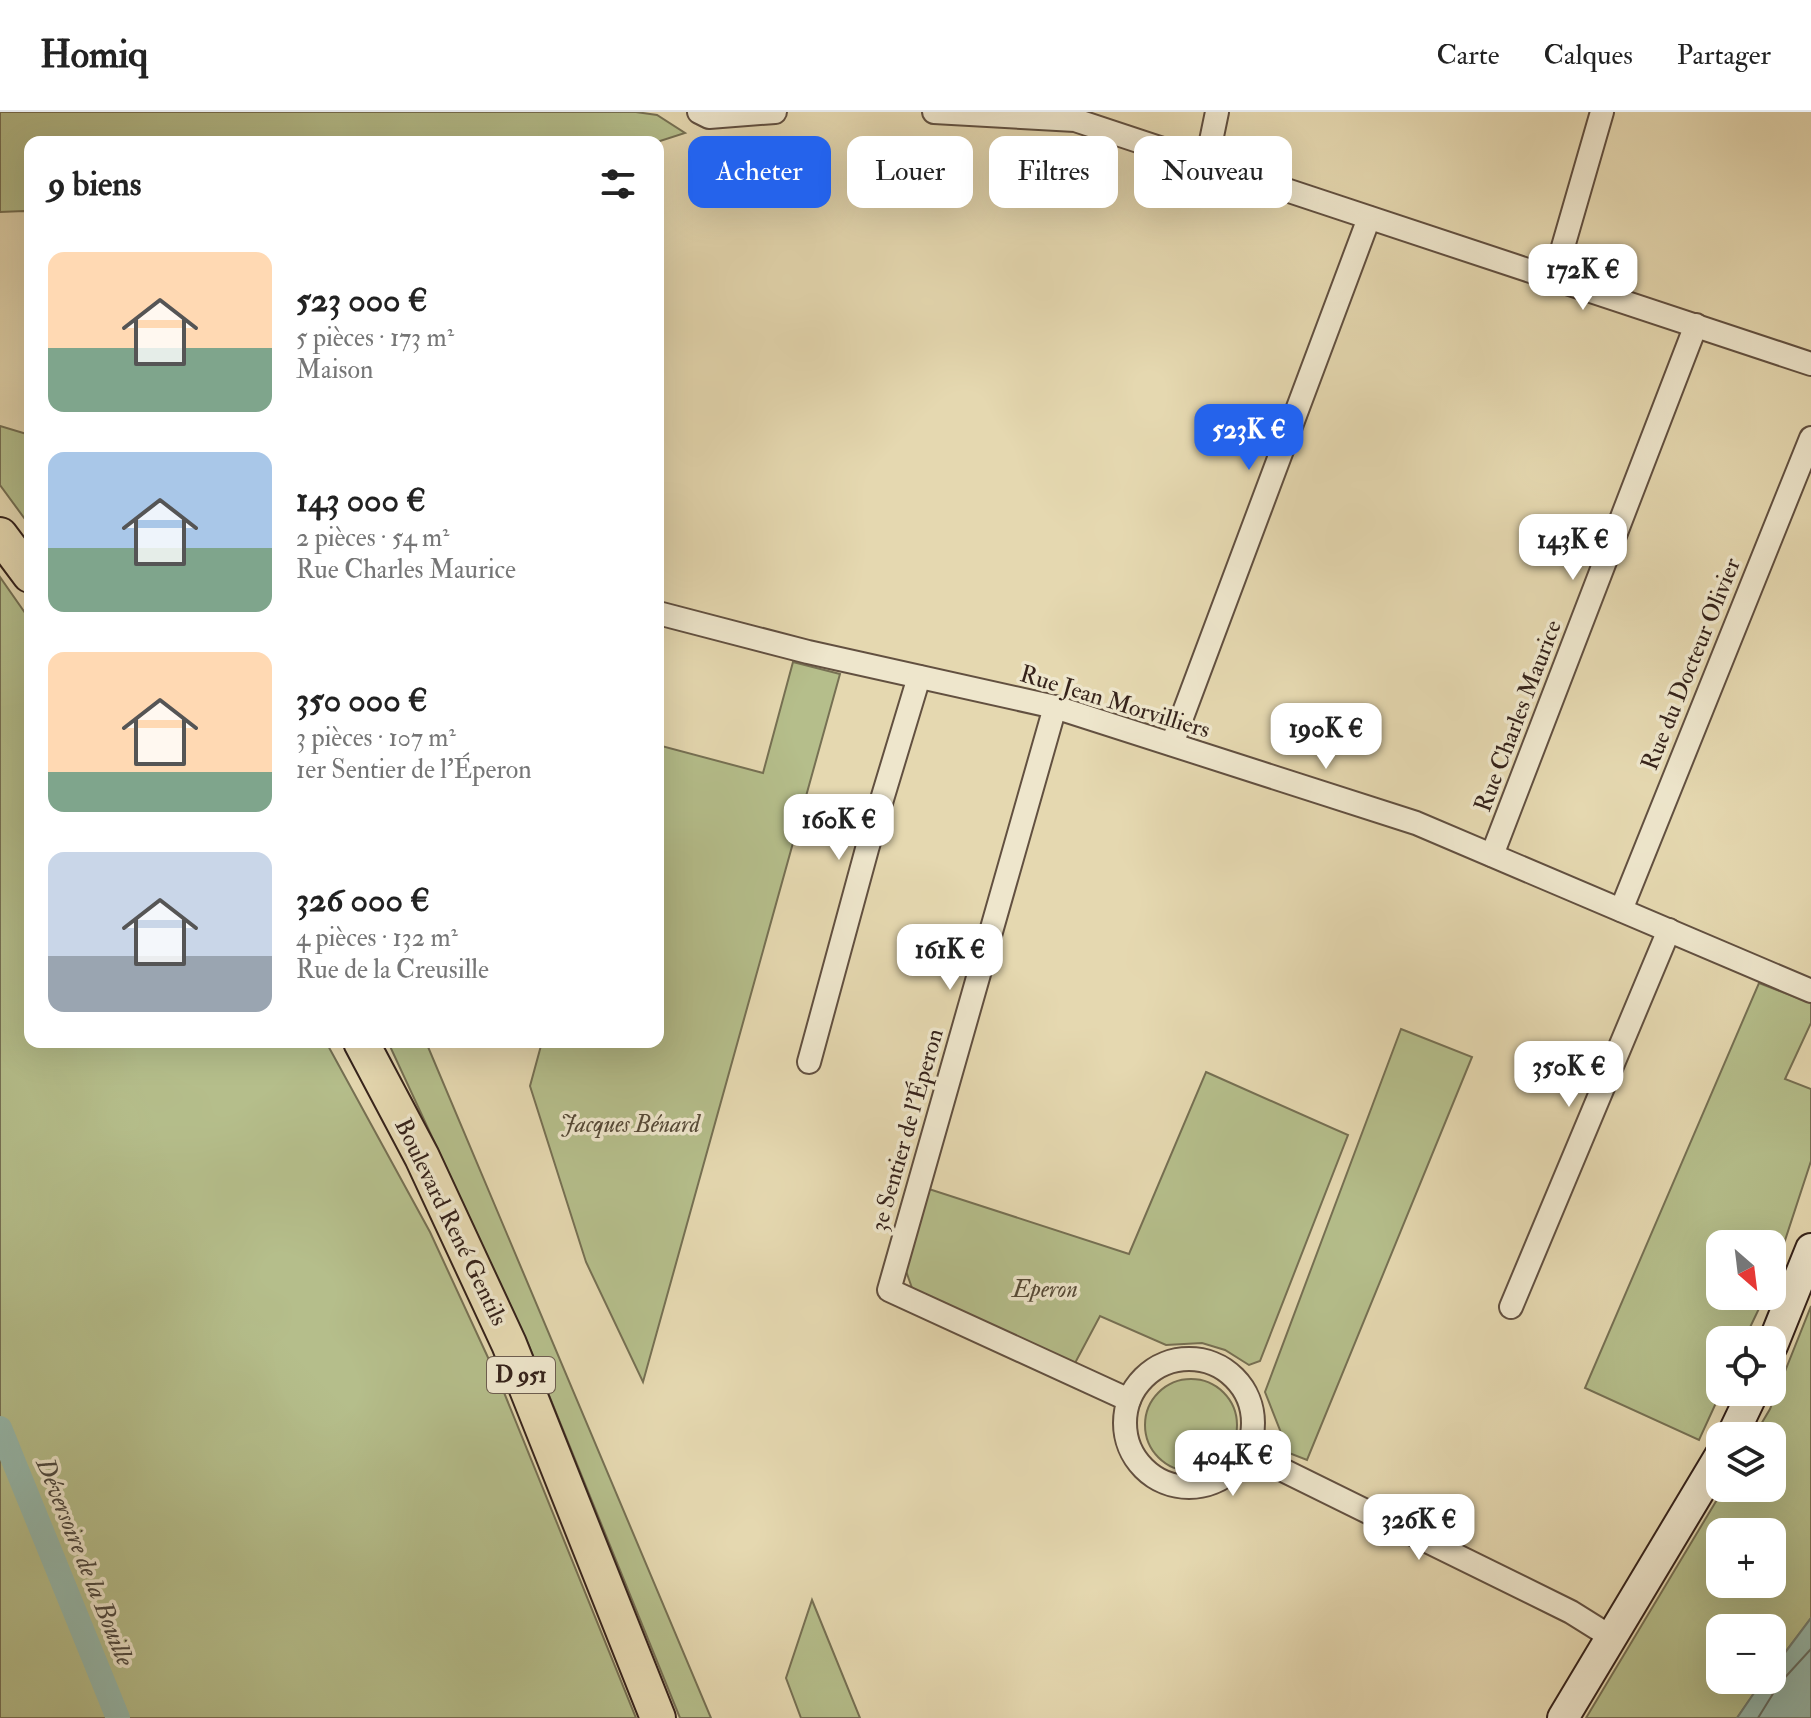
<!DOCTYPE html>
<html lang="fr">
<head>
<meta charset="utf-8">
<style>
  :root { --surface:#fff; --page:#f2f2f2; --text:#222; --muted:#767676; --line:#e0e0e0; --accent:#2563eb }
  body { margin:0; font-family:"IM FELL Double Pica",serif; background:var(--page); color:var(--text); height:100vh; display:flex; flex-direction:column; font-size:30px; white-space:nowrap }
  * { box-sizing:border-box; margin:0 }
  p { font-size:26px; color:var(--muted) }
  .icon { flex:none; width:44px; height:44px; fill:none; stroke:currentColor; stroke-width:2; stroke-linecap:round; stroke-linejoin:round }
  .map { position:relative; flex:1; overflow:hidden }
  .panel { position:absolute; left:24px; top:24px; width:640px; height:912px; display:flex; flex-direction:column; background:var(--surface); border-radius:16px; box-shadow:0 8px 32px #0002 }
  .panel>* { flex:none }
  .guide { position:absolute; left:688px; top:24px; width:760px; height:72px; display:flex; gap:16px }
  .needle { width:52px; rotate:152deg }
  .buttons { position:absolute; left:1706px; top:1118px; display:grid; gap:16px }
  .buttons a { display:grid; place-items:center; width:80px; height:80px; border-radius:16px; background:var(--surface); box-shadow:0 8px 32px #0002; font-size:40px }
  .price { position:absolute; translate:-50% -68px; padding:0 18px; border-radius:16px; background:#fff; color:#222; font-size:26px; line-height:52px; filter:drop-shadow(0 2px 4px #0008) }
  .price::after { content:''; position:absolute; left:50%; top:48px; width:24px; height:18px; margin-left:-12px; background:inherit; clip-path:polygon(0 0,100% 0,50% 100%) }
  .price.active { background:var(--accent); color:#fff }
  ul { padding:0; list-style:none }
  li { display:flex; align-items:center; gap:24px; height:200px; padding:0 24px }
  li span { display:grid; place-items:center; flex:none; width:224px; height:160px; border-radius:16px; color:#555 }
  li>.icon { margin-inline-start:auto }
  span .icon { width:96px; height:96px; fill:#fffc; stroke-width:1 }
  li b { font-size:34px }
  h2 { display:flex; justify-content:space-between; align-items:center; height:96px; padding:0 24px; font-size:34px }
  .tag { padding:0 28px; border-radius:16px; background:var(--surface); box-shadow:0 8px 32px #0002; font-size:28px; line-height:72px }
  .tag.active { background:var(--accent); color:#fff }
  header { display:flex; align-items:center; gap:48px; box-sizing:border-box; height:112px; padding:0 40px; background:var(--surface); border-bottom:2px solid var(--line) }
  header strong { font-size:38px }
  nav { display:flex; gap:44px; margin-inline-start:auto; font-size:28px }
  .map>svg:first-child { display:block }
  .green { fill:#b5be8b; stroke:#767053; stroke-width:2; fill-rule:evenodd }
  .water { fill:#96b9ac; stroke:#707d72; stroke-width:2 }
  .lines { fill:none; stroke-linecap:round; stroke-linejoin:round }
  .shore { stroke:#666e64; stroke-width:2 }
  .canal { stroke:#96b9ac; stroke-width:24 }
  .street-casing { stroke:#625040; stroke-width:26 }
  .secondary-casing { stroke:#36231b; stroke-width:34 }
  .primary-casing { stroke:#36231b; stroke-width:38 }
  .street { stroke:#eee6cc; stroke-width:22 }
  .secondary { stroke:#eee6cc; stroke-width:30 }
  .primary { stroke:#e5d8b0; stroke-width:34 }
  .labels { text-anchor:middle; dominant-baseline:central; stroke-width:7; stroke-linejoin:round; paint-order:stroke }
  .shield { fill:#eee6cc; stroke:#6d5e50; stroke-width:2 }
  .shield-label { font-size:22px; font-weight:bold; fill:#36231b }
  .street-label { font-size:24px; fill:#36231b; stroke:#eee6cc }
  .park-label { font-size:24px; font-style:italic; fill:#564a37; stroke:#eee6cc }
  .water-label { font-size:26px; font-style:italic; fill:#4e483f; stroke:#eee6cc }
</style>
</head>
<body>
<header>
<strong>Homiq</strong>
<nav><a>Carte</a><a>Calques</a><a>Partager</a></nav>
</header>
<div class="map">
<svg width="1811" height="1606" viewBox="0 0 1811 1606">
  <rect width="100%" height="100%" fill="#e5d8b0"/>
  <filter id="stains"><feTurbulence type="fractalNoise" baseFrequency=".0025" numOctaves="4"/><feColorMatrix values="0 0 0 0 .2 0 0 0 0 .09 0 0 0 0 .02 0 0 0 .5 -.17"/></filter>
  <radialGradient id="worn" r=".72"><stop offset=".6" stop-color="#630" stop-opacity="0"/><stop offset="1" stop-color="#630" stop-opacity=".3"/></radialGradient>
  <!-- green -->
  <g class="green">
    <polygon points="0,0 636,0 657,3 685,21 657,30 30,30 30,103 24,99 0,100"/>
    <polygon points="0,314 30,323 30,414 0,373"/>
    <polygon points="0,465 30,508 30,930 326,930 430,1120 503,1278 636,1606 0,1606"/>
    <polygon points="793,550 840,562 643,1270 586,1150 530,974 542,930 658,930 658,633 763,661"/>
    <polygon points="1759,871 1811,891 1811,911 1785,967 1811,977 1811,1049 1772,1168 1772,1132 1720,1132 1720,1184 1765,1184 1744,1228 1720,1228 1721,1280 1699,1328 1585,1276"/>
    <polygon points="1401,917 1472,945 1307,1348 1289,1341 1265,1280"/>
    <polygon points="388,930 426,930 711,1606 680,1606 529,1234"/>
    <polygon points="1206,960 1348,1023 1260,1249 1249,1253 1225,1238 1202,1231 1166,1233 1100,1204 1074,1253 926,1188 912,1176 906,1159 929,1077 1129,1142"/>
    <path d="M1811 1194V1506L1772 1558V1516H1720V1568H1763L1737 1606H1586L1724 1376H1772V1324H1754L1770 1297ZM1720 1420H1772V1472H1720Z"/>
    <circle cx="1191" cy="1313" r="46"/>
    <polygon points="812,1488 860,1606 801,1606 786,1566"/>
  </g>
  <!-- water -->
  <polygon class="water" points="1811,1506 1811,1606 1737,1606 1763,1568 1772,1568 1772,1558"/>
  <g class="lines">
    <!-- shore -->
    <polyline class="shore" points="1758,1606 1779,1572 1811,1537"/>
    <!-- canal -->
    <polyline class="canal" points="0,1316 118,1606"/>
    <!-- street casing -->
    <g class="street-casing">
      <g id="street">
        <polyline points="699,0 709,5 775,0"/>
        <polyline points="934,0 1075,8 1811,252"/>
        <polyline points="1206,53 1217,0"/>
        <polyline points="1554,166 1602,0"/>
        <polyline points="658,501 808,540 1055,595 1416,711 1811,879"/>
        <polyline points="1055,595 889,1178 1129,1288"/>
        <polyline points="1172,632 1369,106"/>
        <polyline points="1492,743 1696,213"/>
        <polyline points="1621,798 1811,326"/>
        <polyline points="809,950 867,737 919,565"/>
        <polyline points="1511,1195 1669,818"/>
        <circle cx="1189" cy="1311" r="64"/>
        <polyline points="1246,1340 1571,1500 1611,1525"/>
      </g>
    </g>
    <!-- secondary casing -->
    <g class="secondary-casing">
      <g id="secondary">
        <polyline points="1772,1234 1811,1137"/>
        <polyline points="1732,1324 1753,1280"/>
        <polyline points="1563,1606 1720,1344"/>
      </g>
    </g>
    <!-- primary casing -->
    <g class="primary-casing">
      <g id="primary">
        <polyline points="0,423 30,463"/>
        <polyline points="361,930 422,1045 509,1232 658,1606"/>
      </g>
    </g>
    <!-- street -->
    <use href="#street" class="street"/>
    <!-- secondary -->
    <use href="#secondary" class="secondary"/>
    <!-- primary -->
    <use href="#primary" class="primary"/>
  </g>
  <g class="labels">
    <!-- shield labels -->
    <rect class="shield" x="487" y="1245" width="68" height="36" rx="6"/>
    <g class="shield-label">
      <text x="521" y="1263">D 951</text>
    </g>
    <!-- street labels -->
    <g class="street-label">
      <text transform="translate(1691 552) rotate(-68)">Rue du Docteur Olivier</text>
      <text transform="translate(1115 590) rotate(17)">Rue Jean Morvilliers</text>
      <text transform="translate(1518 604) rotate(-69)">Rue Charles Maurice</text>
      <text transform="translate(907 1018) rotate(-74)">3e Sentier de l'Éperon</text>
      <text transform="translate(451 1110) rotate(64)">Boulevard René Gentils</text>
    </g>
    <!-- park labels -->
    <g class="park-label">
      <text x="630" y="1012">Jacques Bénard</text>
      <text x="1045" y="1177">Eperon</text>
    </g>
    <!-- water labels -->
    <g class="water-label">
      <text transform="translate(85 1450) rotate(68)">Déversoire de la Bouille</text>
    </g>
  </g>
  <rect width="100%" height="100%" filter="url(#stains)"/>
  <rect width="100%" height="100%" fill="url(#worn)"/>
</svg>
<div class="buttons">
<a><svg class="needle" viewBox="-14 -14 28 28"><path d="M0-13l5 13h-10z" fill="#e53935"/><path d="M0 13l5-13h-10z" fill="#767676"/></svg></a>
<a><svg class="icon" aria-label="locate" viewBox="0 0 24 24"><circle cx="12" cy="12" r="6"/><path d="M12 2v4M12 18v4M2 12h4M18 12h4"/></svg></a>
<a><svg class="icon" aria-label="layers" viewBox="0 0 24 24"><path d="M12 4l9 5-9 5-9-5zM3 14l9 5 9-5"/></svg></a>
<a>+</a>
<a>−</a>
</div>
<b class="price" style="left:1583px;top:200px">172K €</b>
<b class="price active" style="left:1249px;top:360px">523K €</b>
<b class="price" style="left:1573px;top:470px">143K €</b>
<b class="price" style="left:1326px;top:659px">190K €</b>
<b class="price" style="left:839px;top:750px">160K €</b>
<b class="price" style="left:950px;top:880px">161K €</b>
<b class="price" style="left:1569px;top:997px">350K €</b>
<b class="price" style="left:1233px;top:1386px">404K €</b>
<b class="price" style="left:1419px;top:1450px">326K €</b>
<div class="guide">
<a class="tag active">Acheter</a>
<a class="tag">Louer</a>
<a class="tag">Filtres</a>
<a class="tag">Nouveau</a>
</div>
<section class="panel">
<h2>9 biens<svg class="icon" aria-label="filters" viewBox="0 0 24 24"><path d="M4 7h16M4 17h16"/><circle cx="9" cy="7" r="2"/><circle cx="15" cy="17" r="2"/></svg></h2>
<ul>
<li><span style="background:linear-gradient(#ffd9b3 60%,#7fa58c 0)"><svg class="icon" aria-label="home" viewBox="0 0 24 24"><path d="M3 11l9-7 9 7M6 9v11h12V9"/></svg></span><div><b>523 000 €</b><p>5 pièces · 173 m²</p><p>Maison</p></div></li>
<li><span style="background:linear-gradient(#a9c7e8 60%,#7fa58c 0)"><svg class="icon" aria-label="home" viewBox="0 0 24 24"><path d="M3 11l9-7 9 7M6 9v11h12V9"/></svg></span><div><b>143 000 €</b><p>2 pièces · 54 m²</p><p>Rue Charles Maurice</p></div></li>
<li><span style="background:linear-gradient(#ffd9b3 75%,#7fa58c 0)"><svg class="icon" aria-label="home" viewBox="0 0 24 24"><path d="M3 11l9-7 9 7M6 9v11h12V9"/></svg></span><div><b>350 000 €</b><p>3 pièces · 107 m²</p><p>1er Sentier de l'Éperon</p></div></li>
<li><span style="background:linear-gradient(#c9d6e8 65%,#9aa5b1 0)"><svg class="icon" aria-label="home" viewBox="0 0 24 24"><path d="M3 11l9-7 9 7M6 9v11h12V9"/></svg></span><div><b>326 000 €</b><p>4 pièces · 132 m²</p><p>Rue de la Creusille</p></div></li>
</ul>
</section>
</div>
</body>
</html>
